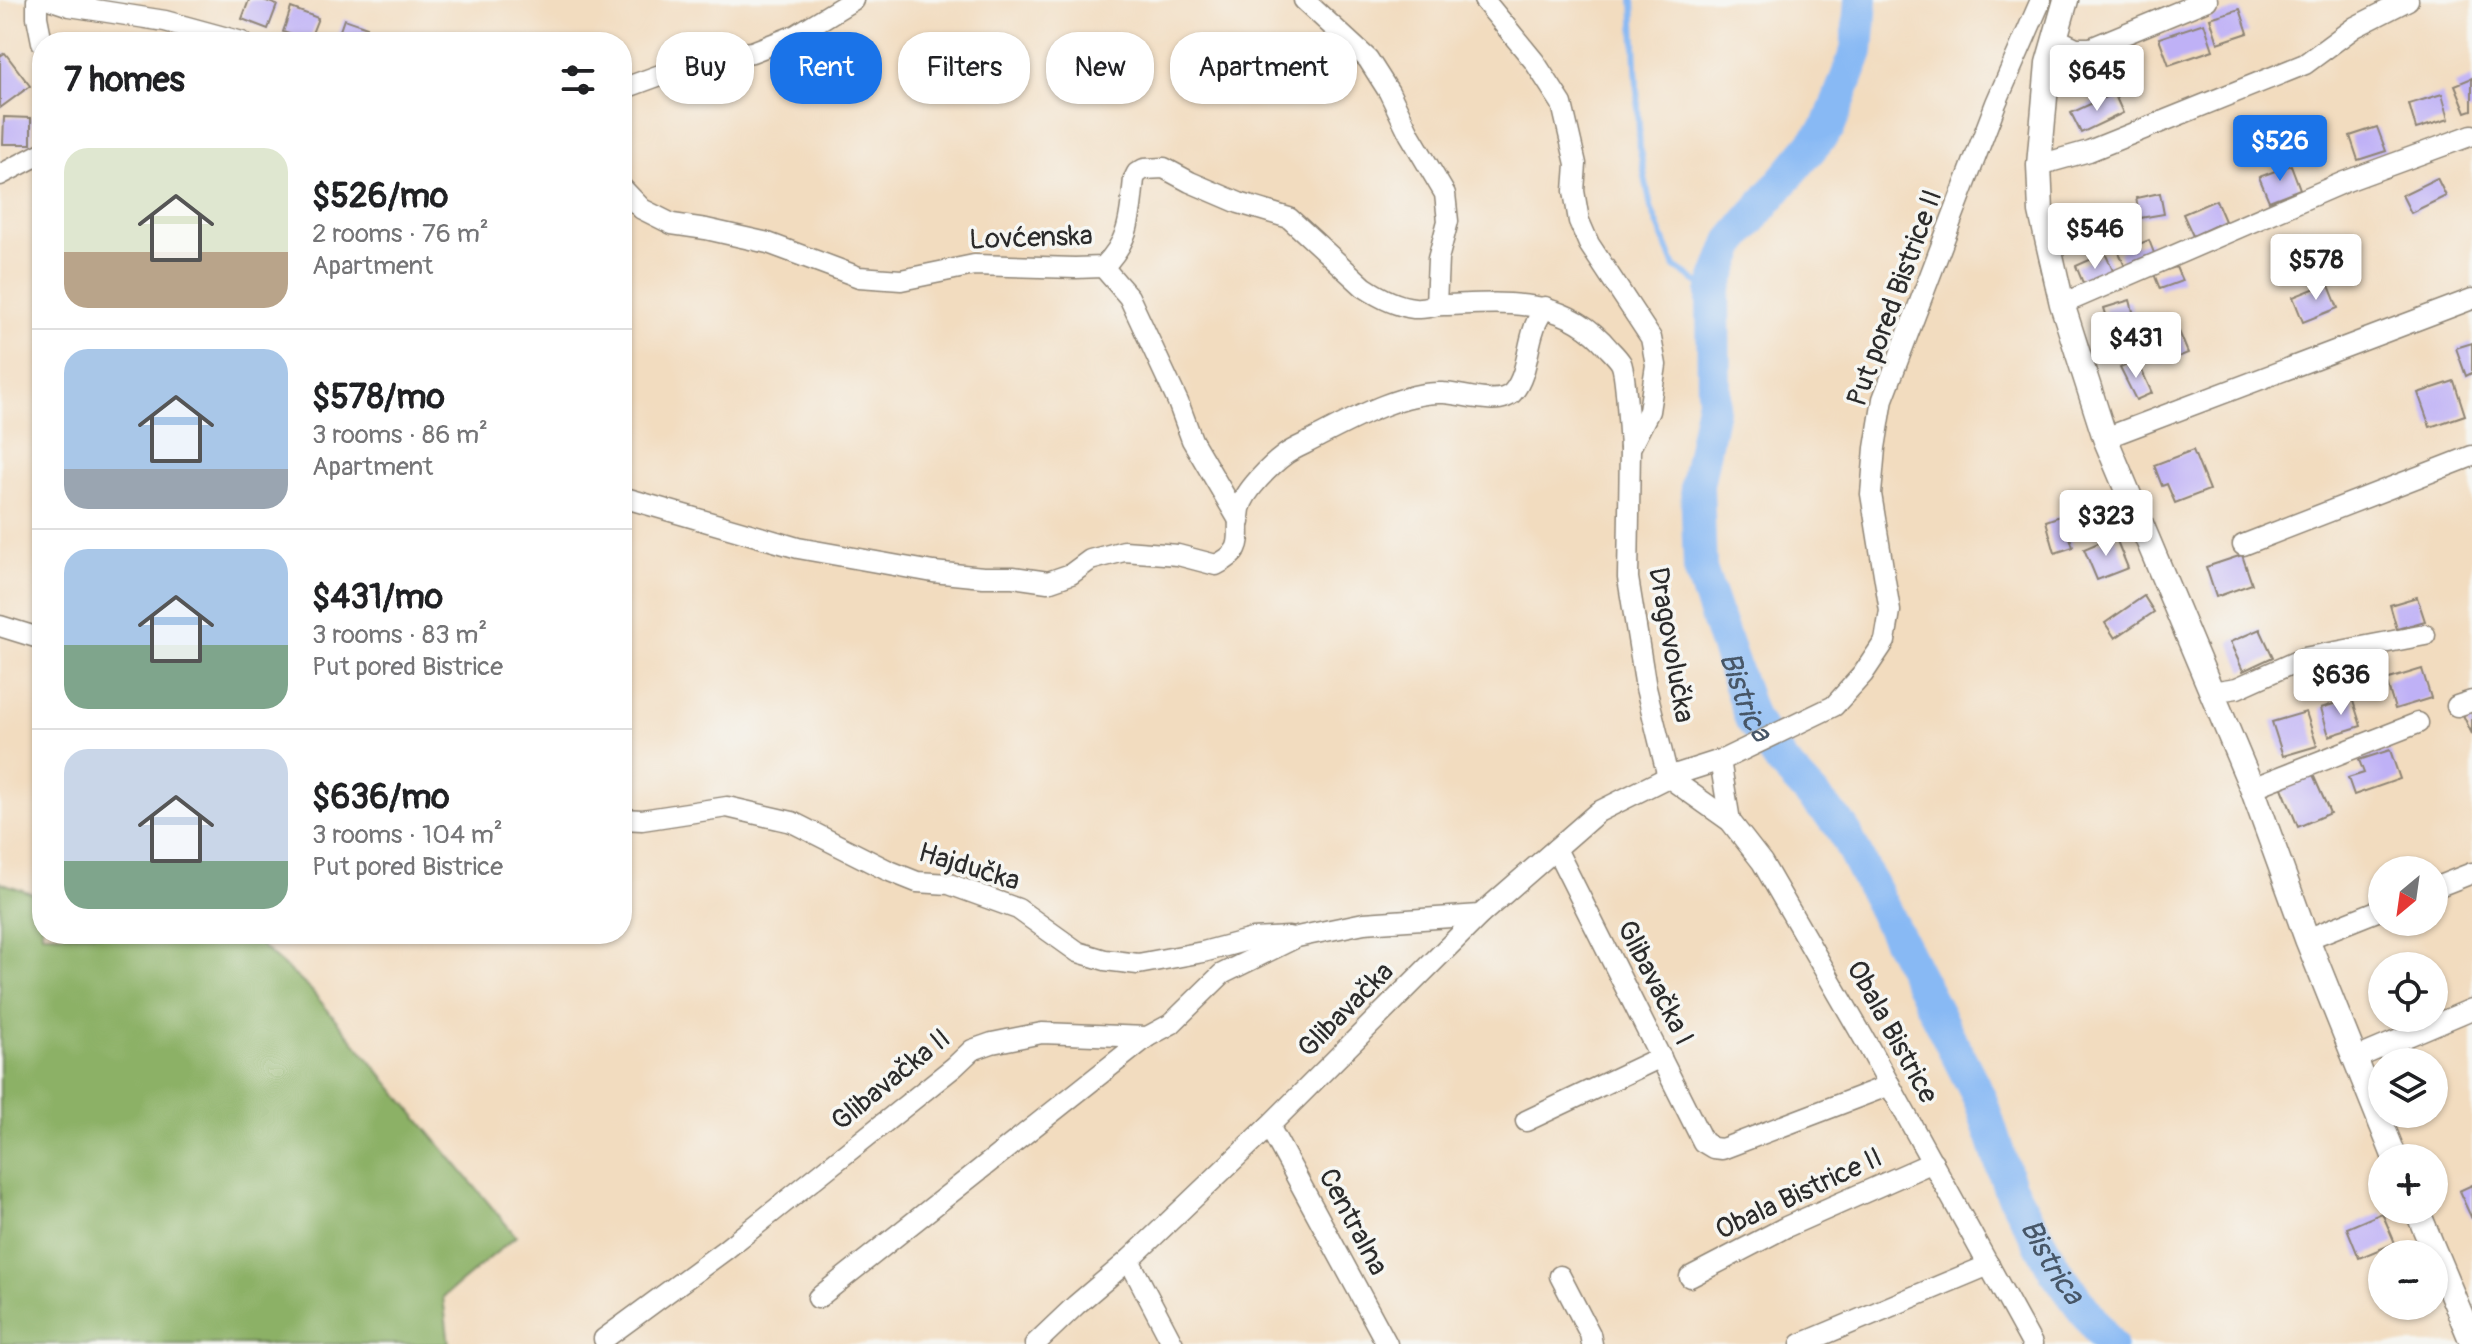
<!DOCTYPE html>
<html lang="en">
<head>
<meta charset="utf-8">
<style>
  :root { --surface:#fff; --page:#f6f6f6; --text:#202124; --muted:#757577; --line:#e0e0e0; --accent:#1a73e8 }
  body { margin:0; font-family:Pangolin,sans-serif; background:var(--page); color:var(--text); height:100vh; display:flex; flex-direction:column; font-size:30px; white-space:nowrap }
  * { box-sizing:border-box; margin:0 }
  p { font-size:26px; color:var(--muted) }
  .icon { flex:none; width:44px; height:44px; fill:none; stroke:currentColor; stroke-width:2; stroke-linecap:round; stroke-linejoin:round }
  .map { position:relative; flex:1; overflow:hidden }
  .drawer { position:absolute; left:32px; top:32px; width:600px; height:912px; display:flex; flex-direction:column; background:var(--surface); border-radius:32px; box-shadow:0 2px 6px #0004 }
  .drawer>* { flex:none }
  .top-card { position:absolute; left:656px; top:32px; width:760px; height:72px; display:flex; gap:16px }
  .needle { width:52px; rotate:209deg }
  .fabs { position:absolute; left:2368px; top:856px; display:grid; gap:16px }
  .fabs a { display:grid; place-items:center; width:80px; height:80px; border-radius:50%; background:var(--surface); box-shadow:0 2px 6px #0004; font-size:40px }
  .price { position:absolute; translate:-50% -68px; padding:0 18px; border-radius:8px; background:#fff; color:#222; font-size:26px; line-height:52px; filter:drop-shadow(0 2px 4px #0008) }
  .price::after { content:''; position:absolute; left:50%; top:48px; width:24px; height:18px; margin-left:-12px; background:inherit; clip-path:polygon(0 0,100% 0,50% 100%) }
  .price.selected { background:var(--accent); color:#fff }
  ul { padding:0; list-style:none }
  li { display:flex; align-items:center; gap:24px; height:200px; padding:0 32px }
  li+li { border-top:2px solid var(--line) }
  li span { display:grid; place-items:center; flex:none; width:224px; height:160px; border-radius:24px; color:#555 }
  li>.icon { margin-inline-start:auto }
  span .icon { width:96px; height:96px; fill:#fffc; stroke-width:1 }
  li b { font-size:34px }
  h2 { display:flex; justify-content:space-between; align-items:center; height:96px; padding:0 32px; font-size:34px }
  .pill { padding:0 28px; border-radius:32px; background:var(--surface); box-shadow:0 2px 6px #0004; font-size:28px; line-height:72px }
  .pill.selected { background:var(--accent); color:#fff }
  .map>svg:first-child { display:block }
  .forest { fill:#8cb166; stroke:#5c6e48; stroke-width:2 }
  .lines { fill:none; stroke-linecap:round; stroke-linejoin:round }
  .stream { stroke:#88b9f4; stroke-width:6 }
  .river { stroke:#88b9f4; stroke-width:34 }
  .building { fill:#bfb1f6 }
  .minor-casing { stroke:#8e8475; stroke-width:23 }
  .tertiary-casing { stroke:#8e8475; stroke-width:27 }
  .minor { stroke:#fff; stroke-width:20 }
  .tertiary { stroke:#fff; stroke-width:24 }
  .labels { text-anchor:middle; dominant-baseline:central; stroke-width:7; stroke-linejoin:round; paint-order:stroke }
  .street-label { font-size:28px; fill:#2b2b2b; stroke:#f6f6f2 }
  .water-label { font-size:30px; font-style:italic; fill:#475667; stroke:#f6f6f2 }
</style>
</head>
<body>
<div class="map">
<svg width="2472" height="1344" viewBox="0 0 2472 1344">
  <rect width="100%" height="100%" fill="#f6f6f2"/>
  <filter id="ink" filterUnits="userSpaceOnUse"><feTurbulence type="fractalNoise" baseFrequency=".0125" numOctaves="2"/><feDisplacementMap in="SourceGraphic" scale="16" xChannelSelector="R" yChannelSelector="G"/><feConvolveMatrix kernelMatrix="1 2 1 2 8 2 1 2 1" color-interpolation-filters="sRGB"/></filter>
  <filter id="wash" filterUnits="userSpaceOnUse"><feTurbulence type="fractalNoise" baseFrequency=".006" numOctaves="4" result="noise"/><feDisplacementMap in="SourceGraphic" scale="32" xChannelSelector="R" yChannelSelector="G"/><feGaussianBlur stdDeviation="1.8" result="paint"/><feColorMatrix in="noise" values="0 0 0 0 0 0 0 0 0 0 0 0 0 0 0 0 0 1.4 0 .05"/><feComposite in="paint" operator="in"/></filter>
  <g filter="url(#wash)">
    <rect width="100%" height="100%" fill="#f2dcbf"/>
    <!-- forest -->
    <polygon class="forest" points="0,882 42,897 42,934 248,934 311,990 516,1236 443,1297 449,1344 0,1344"/>
    <g class="lines">
      <!-- stream -->
      <polyline class="stream" points="1633,0 1640,151 1651,208 1675,267 1713,293"/>
      <!-- river -->
      <path class="river" id="s1" d="M1861 0 1857 51 1829 126 1732 242 1713 293 1714 398 1697 485 1700 569 1751 718 1782 763 1841 826 1980 1099 2009 1186 2055 1270 2109 1344"/>
    </g>
    <g id="blocks">
      <!-- building -->
      <g class="building">
        <polygon points="249,0 264,0 277,5 268,29 242,19"/>
        <polygon points="291,8 318,18 309,41 283,32"/>
        <polygon points="2240,9 2248,33 2218,43 2210,18"/>
        <polygon points="344,19 367,27 363,42 336,42"/>
        <polygon points="2204,23 2213,50 2169,65 2159,38"/>
        <polygon points="5,53 30,86 0,108 0,56"/>
        <polygon points="2472,78 2472,110 2466,112 2455,85"/>
        <polygon points="2114,93 2123,113 2081,133 2071,113"/>
        <polygon points="2442,94 2449,119 2416,129 2409,104"/>
        <polygon points="4,117 31,118 31,144 3,144"/>
        <polygon points="2377,127 2386,151 2358,160 2350,136"/>
        <polygon points="2291,165 2300,189 2269,201 2259,177"/>
        <polygon points="2437,178 2446,196 2411,213 2402,195"/>
        <polygon points="2160,193 2164,214 2140,218 2136,198"/>
        <polygon points="2216,200 2225,221 2193,236 2183,214"/>
        <polygon points="2097,208 2103,230 2080,237 2073,215"/>
        <polygon points="2149,240 2157,261 2127,272 2119,252"/>
        <polygon points="2105,253 2115,275 2085,288 2076,266"/>
        <polygon points="2176,267 2182,281 2160,289 2154,274"/>
        <polygon points="2328,283 2338,308 2303,322 2293,297"/>
        <polygon points="2130,300 2135,319 2148,315 2153,332 2115,343 2104,308"/>
        <polygon points="2178,329 2188,353 2161,364 2151,340"/>
        <polygon points="2472,343 2472,373 2466,376 2456,348"/>
        <polygon points="2137,360 2152,393 2136,400 2120,368"/>
        <polygon points="2454,381 2465,415 2430,427 2418,393"/>
        <polygon points="2193,450 2209,490 2175,503 2167,484 2162,486 2154,465"/>
        <polygon points="2063,515 2073,547 2055,553 2046,521"/>
        <polygon points="2115,536 2128,568 2097,580 2084,549"/>
        <polygon points="2242,555 2252,584 2216,597 2206,567"/>
        <polygon points="2144,596 2154,612 2115,638 2105,623"/>
        <polygon points="2417,597 2425,621 2397,629 2390,605"/>
        <polygon points="2260,629 2273,657 2243,671 2230,642"/>
        <polygon points="2422,669 2431,698 2395,709 2386,680"/>
        <polygon points="2352,698 2361,726 2329,736 2321,708"/>
        <polygon points="2472,711 2472,734 2463,715"/>
        <polygon points="2306,712 2317,746 2283,756 2272,722"/>
        <polygon points="2390,750 2400,779 2354,795 2348,778 2364,773 2359,760"/>
        <polygon points="2311,770 2330,813 2298,827 2280,783"/>
        <polygon points="2472,1185 2472,1219 2459,1191"/>
        <polygon points="2382,1213 2395,1243 2359,1258 2347,1228"/>
      </g>
    </g>
  </g>
  <g filter="url(#ink)">
    <use href="#blocks" fill-opacity="0" stroke="#8e8475" stroke-width="2"/>
    <g class="lines">
      <!-- minor casing -->
      <g class="minor-casing">
        <g id="minor">
          <polyline points="37,0 37,17 42,42"/>
          <polyline points="52,0 70,6 165,21 242,42"/>
          <polyline points="1304,0 1368,59 1389,92 1410,135 1445,194 1448,221 1438,259 1436,305"/>
          <polyline points="1484,0 1534,61 1562,104 1576,164 1574,191 1579,221 1589,244 1651,338 1656,365 1649,411 1630,448 1628,578 1646,688 1668,777"/>
          <polyline points="2055,38 2076,48 2091,48 2207,0"/>
          <polyline points="622,89 704,59 752,52 796,35 853,0"/>
          <polyline points="2039,165 2089,151 2305,64 2355,27 2408,0"/>
          <polyline points="0,175 42,153"/>
          <path d="M622 188 642 209 672 224 706 229 768 243 859 277 901 280 974 265 1075 268 1103 267C1131 239 1130 216 1134 179L1137 173 1144 169 1164 168 1190 182 1239 203 1289 218 1364 287C1379 297 1396 306 1414 308 1424 309 1434 305 1444 305 1507 303 1565 296 1609 349 1613 353 1618 358 1621 363 1626 373 1629 433 1630 448"/>
          <polyline points="1103,267 1129,297 1178,402 1192,440 1240,522"/>
          <polyline points="2062,304 2344,182 2472,135"/>
          <polyline points="2105,438 2472,299"/>
          <path d="M622 497 798 548 933 572 983 577H1013L1048 582 1071 574 1090 560 1124 551 1178 555 1216 565C1249 549 1235 536 1240 509 1244 491 1271 465 1286 454 1296 447 1308 443 1318 437 1353 419 1403 391 1443 393 1461 393 1500 408 1513 392 1527 376 1527 348 1534 329 1536 321 1541 314 1545 307"/>
          <polyline points="2243,545 2472,456"/>
          <polyline points="0,626 42,639"/>
          <polyline points="2211,692 2237,688 2304,658 2425,635"/>
          <polyline points="2457,706 2472,701"/>
          <polyline points="1720,760 1730,821"/>
          <polyline points="1668,777 1730,821 1762,862 1866,1042 2032,1344"/>
          <polyline points="2252,788 2418,723"/>
          <polyline points="622,819 642,820 727,807 792,822 887,870 917,882 949,884 1018,909 1078,952 1105,960 1138,964 1203,952 1252,939 1289,937"/>
          <polyline points="1556,849 1703,1142 1713,1148 1722,1149 1890,1085"/>
          <polyline points="2434,888 2472,873"/>
          <polyline points="2307,939 2382,909"/>
          <polyline points="2354,1059 2472,1009"/>
          <polyline points="1526,1121 1661,1057"/>
          <polyline points="1269,1126 1387,1344"/>
          <polyline points="1129,1260 1173,1344"/>
          <polyline points="1560,1276 1590,1334 1592,1344"/>
          <polyline points="1690,1277 1786,1227 1933,1162"/>
          <polyline points="818,1298 1147,1037"/>
          <polyline points="604,1339 725,1250 954,1067 972,1050 992,1043 1042,1033 1147,1037 1171,1024 1222,974 1297,937 1364,923 1480,915"/>
          <polyline points="1035,1344 1076,1305 1129,1260 1269,1126 1480,915 1598,812 1668,777 1724,759 1834,706 1863,674 1885,641 1890,611 1871,494 1875,448 1883,399 1996,103 2041,0"/>
          <polyline points="1801,1344 1989,1265"/>
        </g>
      </g>
      <!-- tertiary casing -->
      <g class="tertiary-casing">
        <g id="tertiary">
          <polyline points="2066,0 2048,63 2039,165 2041,212 2062,304 2105,438 2252,788 2307,939 2395,1158"/>
          <polyline points="2417,1210 2472,1342"/>
        </g>
      </g>
      <!-- minor -->
      <use href="#minor" class="minor"/>
      <!-- tertiary -->
      <use href="#tertiary" class="tertiary"/>
    </g>
  </g>
  <g class="labels">
    <!-- street labels -->
    <g class="street-label">
      <text transform="translate(1031 238) rotate(-2)">Lovćenska</text>
      <text transform="translate(1895 298) rotate(-70)">Put pored Bistrice II</text>
      <text transform="translate(1671 645) rotate(80)">Dragovolučka</text>
      <text transform="translate(969 867) rotate(17)">Hajdučka</text>
      <text transform="translate(1655 983) rotate(63)">Glibavačka I</text>
      <text transform="translate(1346 1010) rotate(-45)">Glibavačka</text>
      <text transform="translate(1892 1032) rotate(61)">Obala Bistrice</text>
      <text transform="translate(891 1080) rotate(-39)">Glibavačka II</text>
      <text transform="translate(1799 1194) rotate(-25)">Obala Bistrice II</text>
      <text transform="translate(1353 1222) rotate(62)">Centralna</text>
    </g>
    <!-- water labels -->
    <g class="water-label">
      <text stroke="none"><textPath href="#s1" startOffset="750">Bistrica</textPath></text>
      <text stroke="none"><textPath href="#s1" startOffset="1398">Bistrica</textPath></text>
    </g>
  </g>
</svg>
<div class="fabs">
<a><svg class="needle" viewBox="-14 -14 28 28"><path d="M0-13l5 13h-10z" fill="#e53935"/><path d="M0 13l5-13h-10z" fill="#757577"/></svg></a>
<a><svg class="icon" aria-label="locate" viewBox="0 0 24 24"><circle cx="12" cy="12" r="6"/><path d="M12 2v4M12 18v4M2 12h4M18 12h4"/></svg></a>
<a><svg class="icon" aria-label="layers" viewBox="0 0 24 24"><path d="M12 4l9 5-9 5-9-5zM3 14l9 5 9-5"/></svg></a>
<a>+</a>
<a>−</a>
</div>
<b class="price" style="left:2097px;top:113px">$645</b>
<b class="price selected" style="left:2280px;top:183px">$526</b>
<b class="price" style="left:2095px;top:271px">$546</b>
<b class="price" style="left:2316px;top:302px">$578</b>
<b class="price" style="left:2136px;top:380px">$431</b>
<b class="price" style="left:2106px;top:558px">$323</b>
<b class="price" style="left:2341px;top:717px">$636</b>
<div class="top-card">
<a class="pill">Buy</a>
<a class="pill selected">Rent</a>
<a class="pill">Filters</a>
<a class="pill">New</a>
<a class="pill">Apartment</a>
</div>
<section class="drawer">
<h2>7 homes<svg class="icon" aria-label="filters" viewBox="0 0 24 24"><path d="M4 7h16M4 17h16"/><circle cx="9" cy="7" r="2"/><circle cx="15" cy="17" r="2"/></svg></h2>
<ul>
<li><span style="background:linear-gradient(#dfe7d0 65%,#b9a48a 0)"><svg class="icon" aria-label="home" viewBox="0 0 24 24"><path d="M3 11l9-7 9 7M6 9v11h12V9"/></svg></span><div><b>$526/mo</b><p>2 rooms · 76 m²</p><p>Apartment</p></div></li>
<li><span style="background:linear-gradient(#a9c7e8 75%,#9aa5b1 0)"><svg class="icon" aria-label="home" viewBox="0 0 24 24"><path d="M3 11l9-7 9 7M6 9v11h12V9"/></svg></span><div><b>$578/mo</b><p>3 rooms · 86 m²</p><p>Apartment</p></div></li>
<li><span style="background:linear-gradient(#a9c7e8 60%,#7fa58c 0)"><svg class="icon" aria-label="home" viewBox="0 0 24 24"><path d="M3 11l9-7 9 7M6 9v11h12V9"/></svg></span><div><b>$431/mo</b><p>3 rooms · 83 m²</p><p>Put pored Bistrice</p></div></li>
<li><span style="background:linear-gradient(#c9d6e8 70%,#7fa58c 0)"><svg class="icon" aria-label="home" viewBox="0 0 24 24"><path d="M3 11l9-7 9 7M6 9v11h12V9"/></svg></span><div><b>$636/mo</b><p>3 rooms · 104 m²</p><p>Put pored Bistrice</p></div></li>
</ul>
</section>
</div>
</body>
</html>
